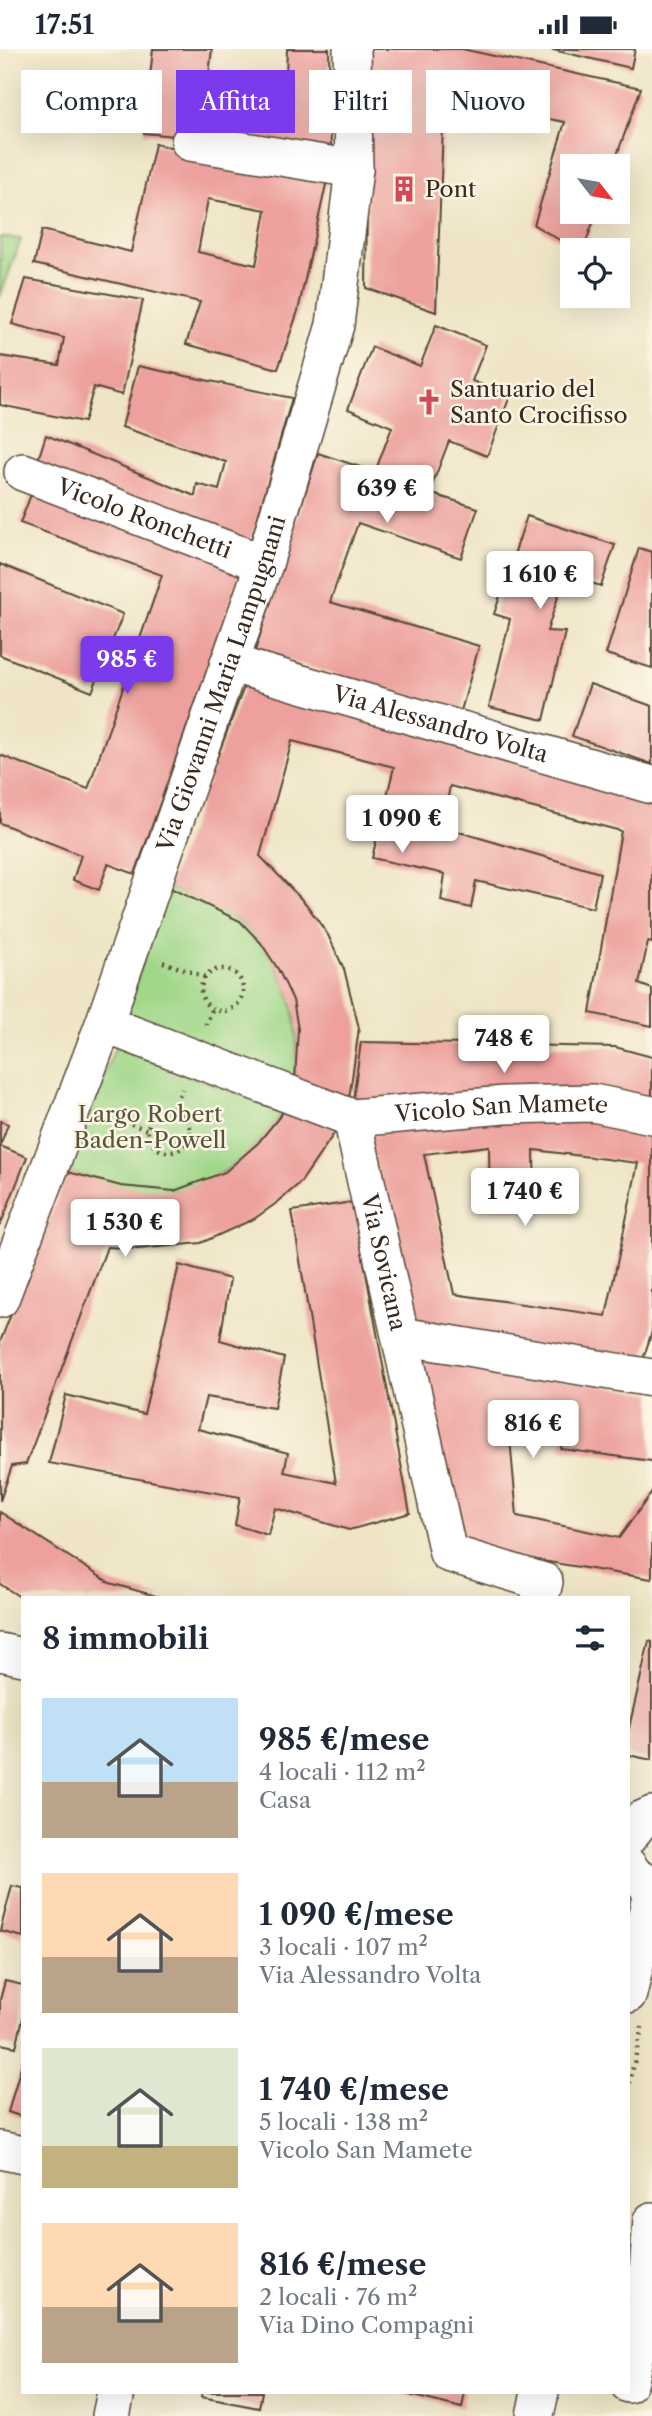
<!DOCTYPE html>
<html lang="it">
<head>
<meta charset="utf-8">
<style>
  :root { --surface:#fff; --page:#f2f2f3; --text:#1f2937; --muted:#747a83; --accent:#7c3aed }
  body { margin:0; font-family:"Libre Caslon Text",serif; background:var(--page); color:var(--text); height:100vh; display:flex; flex-direction:column; font-size:26px; white-space:nowrap }
  * { box-sizing:border-box; margin:0 }
  p { font-size:23px; color:var(--muted) }
  .icon { flex:none; width:38px; height:38px; fill:none; stroke:currentColor; stroke-width:2; stroke-linecap:round; stroke-linejoin:round }
  .map { position:relative; flex:1; overflow:hidden }
  .drawer { position:absolute; left:21px; top:1547px; width:609px; height:798px; display:flex; flex-direction:column; background:var(--surface); border-radius:0px; box-shadow:0 7px 28px #0002 }
  .drawer>* { flex:none }
  .guide { position:absolute; left:21px; top:21px; width:611px; height:63px; display:flex; gap:14px }
  .needle { width:46px; rotate:121deg }
  .fabs { position:absolute; left:560px; top:105px; display:grid; gap:14px }
  .fabs a { display:grid; place-items:center; width:70px; height:70px; border-radius:0px; background:var(--surface); box-shadow:0 7px 28px #0002; font-size:35px }
  .price { position:absolute; translate:-50% -60px; padding:0 16px; border-radius:7px; background:#fff; color:#222; font-size:23px; line-height:46px; filter:drop-shadow(0 2px 4px #0008) }
  .price::after { content:''; position:absolute; left:50%; top:42px; width:21px; height:16px; margin-left:-10px; background:inherit; clip-path:polygon(0 0,100% 0,50% 100%) }
  .price.active { background:var(--accent); color:#fff }
  ul { padding:0; list-style:none }
  li { display:flex; align-items:center; gap:21px; height:175px; padding:0 21px }
  li span { display:grid; place-items:center; flex:none; width:196px; height:140px; border-radius:0px; color:#555 }
  li>.icon { margin-inline-start:auto }
  span .icon { width:84px; height:84px; fill:#fffc; stroke-width:1 }
  li b { font-size:30px }
  h2 { display:flex; justify-content:space-between; align-items:center; height:84px; padding:0 21px; font-size:30px }
  .chip { padding:0 24px; border-radius:0px; background:var(--surface); box-shadow:0 7px 28px #0002; font-size:24px; line-height:63px }
  .chip.active { background:var(--accent); color:#fff }
  .status { display:flex; justify-content:space-between; align-items:center; height:49px; padding:0 35px; background:var(--surface); direction:ltr }
  .status svg { height:19px; fill:currentColor }
  .map>svg:first-child { display:block }
  .green { fill:#a0d789; stroke:#6e8054; stroke-width:2 }
  .building { fill:#eda09d; fill-rule:evenodd }
  .lines { fill:none; stroke-linecap:round; stroke-linejoin:round }
  .minor-casing { stroke:#564637; stroke-width:40 }
  .path { stroke:#564637; stroke-width:4.5; stroke-dasharray:2 5; stroke-linecap:butt }
  .minor { stroke:#fff; stroke-width:37 }
  .labels { text-anchor:middle; dominant-baseline:central; stroke-width:5; stroke-linejoin:round; paint-order:stroke }
  .poi-label { font-size:23px; fill:#3b2a1e; stroke:#fcf5e5; text-anchor:start }
  .street-label { font-size:23px; fill:#3b2a1e; stroke:#fcf5e5 }
  .park-label { font-size:23px; fill:#545539; stroke:#fcf5e5 }
</style>
</head>
<body>
<div class="status"><b>17:51</b><svg viewBox="0 0 49 12"><path d="M0 12V9h3v3zM5 12V6h3v6zM10 12V3h3v9zM15 12V0h3v12zM26 1h20v11H26zM47 4h2v5h-2z"/></svg></div>
<div class="map">
<svg width="652" height="2367" viewBox="0 0 652 2367">
  <rect width="100%" height="100%" fill="#fcf5e5"/>
  <filter id="ink" filterUnits="userSpaceOnUse"><feTurbulence type="fractalNoise" baseFrequency=".0143" numOctaves="2"/><feDisplacementMap in="SourceGraphic" scale="14" xChannelSelector="R" yChannelSelector="G"/><feConvolveMatrix kernelMatrix="1 2 1 2 8 2 1 2 1" color-interpolation-filters="sRGB"/></filter>
  <filter id="wash" filterUnits="userSpaceOnUse"><feTurbulence type="fractalNoise" baseFrequency=".00686" numOctaves="4" result="noise"/><feDisplacementMap in="SourceGraphic" scale="28" xChannelSelector="R" yChannelSelector="G"/><feGaussianBlur stdDeviation="1.57" result="paint"/><feColorMatrix in="noise" values="0 0 0 0 0 0 0 0 0 0 0 0 0 0 0 0 0 1.4 0 .05"/><feComposite in="paint" operator="in"/></filter>
  <g filter="url(#wash)">
    <rect width="100%" height="100%" fill="#efe5c6"/>
    <!-- green -->
    <g class="green">
      <polygon points="0,188 21,190 0,248"/>
      <path d="M168 838C191 848 216 857 237 871 250 879 261 894 270 907 298 950 299 981 295 1031L124 967Z"/>
      <path d="M115 998 284 1062C259 1099 220 1135 174 1142 140 1148 100 1131 68 1123Z"/>
    </g>
    <g id="blocks">
      <!-- building -->
      <g class="building">
        <polygon points="153,0 212,0 205,59 285,57 287,0 329,0 331,102 144,84"/>
        <polygon points="369,0 462,0 641,39 613,117 572,117 572,163 597,163 583,201 577,201 534,176 565,73 444,50 436,263 366,239"/>
        <polygon points="549,0 635,0 631,19"/>
        <path d="M155 95 327 131 298 262 278 320 186 295 200 253 34 215 42 181 131 203ZM208 150 266 161 256 216 198 203Z"/>
        <polygon points="26,230 143,251 122,346 94,338 84,373 0,356 0,307 59,316 64,289 12,275"/>
        <polygon points="436,276 486,296 472,332 510,347 487,407 449,392 429,444 478,459 461,509 358,474 330,553 479,597 461,662 255,602 318,404 375,423 392,378 348,360 372,298 420,317"/>
        <polygon points="138,317 292,349 249,499 35,420 46,386 195,447 197,435 219,441 226,413 122,378"/>
        <polygon points="34,438 244,516 135,825 108,815 99,841 73,831 81,806 0,774 0,706 88,740 162,526 20,474"/>
        <polygon points="527,467 615,496 601,537 565,526 547,582 565,583 544,671 489,658 510,570 494,565"/>
        <polygon points="639,499 652,503 652,619 606,605"/>
        <polygon points="0,515 123,565 92,643 0,606"/>
        <polygon points="247,630 652,748 652,894 648,893 639,935 652,940 652,977 590,964 621,782 450,737 442,778 600,824 593,859 476,832 471,859 441,852 445,825 372,809 394,718 292,692 260,807 306,855 328,886 344,920 359,979 349,1050 295,1031 298,980 293,951 278,920 261,894 240,872 168,838"/>
        <polygon points="590,635 652,657 652,715 572,687"/>
        <polygon points="361,993 615,998 652,1008 652,1060 353,1051"/>
        <polygon points="284,1062 337,1080 301,1133 278,1153 254,1170 201,1194 138,1200 107,1198 26,1415 12,1417 0,1452 0,1293 68,1123 121,1137 174,1142 225,1123 258,1094"/>
        <path d="M598 1063 652 1076V1282L641 1317 410 1273 366 1089 443 1066ZM489 1097 490 1159 535 1164 534 1101 638 1114 606 1267 454 1245 424 1105Z"/>
        <polygon points="0,1072 8,1075 0,1097"/>
        <polygon points="0,1097 27,1108 0,1177"/>
        <polygon points="353,1153 410,1464 349,1481 275,1459 268,1486 235,1476 240,1448 49,1414 66,1346 144,1365 179,1216 230,1230 220,1291 284,1309 274,1359 206,1348 198,1380 288,1404 284,1423 336,1434 292,1162"/>
        <polygon points="417,1309 652,1344 652,1412 561,1400 563,1376 508,1368 517,1467 619,1489 652,1443 652,1530 458,1498"/>
        <polygon points="0,1463 110,1534 163,1549 23,1550 0,1535"/>
        <polygon points="649,1592 652,1593 652,1711 628,1706 628,1683"/>
        <polygon points="12,1837 23,1839 23,1888 0,1882"/>
        <polygon points="5,1932 23,1936 23,1969 16,1998 0,1995 0,1951"/>
        <polygon points="22,2014 23,2014 23,2068 8,2063"/>
        <polygon points="202,2343 262,2343 259,2359 201,2348"/>
        <polygon points="397,2343 465,2343 462,2359"/>
      </g>
    </g>
  </g>
  <g filter="url(#ink)">
    <use href="#blocks" fill-opacity="0" stroke="#564637" stroke-width="2"/>
    <g class="lines">
      <!-- minor casing -->
      <g class="minor-casing">
        <g id="minor">
          <polyline points="190,93 354,120"/>
          <path id="s1" d="M23 423 264 515"/>
          <path id="s2" d="M229 614 652 736"/>
          <path id="s3" d="M104 975 352 1069 448 1504 544 1533 540 1549"/>
          <path id="s4" d="M352 1069 505 1056 593 1054 652 1066"/>
          <path id="s5" d="M0 1250 104 975 264 515 335 276 354 120 352 0"/>
          <polyline points="401,1287 652,1329"/>
          <polyline points="0,1603 23,1608"/>
          <polyline points="628,1788 641,1771 652,1766"/>
          <polyline points="628,1817 634,1826 652,1837"/>
          <polyline points="628,1945 652,1844"/>
          <polyline points="0,2101 23,2106"/>
          <polyline points="628,2335 645,2261 652,2172"/>
          <polyline points="111,2367 116,2343"/>
          <polyline points="535,2367 540,2343"/>
        </g>
      </g>
      <!-- path -->
      <g class="path">
        <polyline points="163,913 205,928"/>
        <circle cx="222" cy="941" r="21"/>
        <polyline points="206,976 212,961"/>
        <polyline points="174,1060 182,1040"/>
        <circle cx="169" cy="1082" r="21"/>
        <polyline points="105,1065 147,1081"/>
        <polyline points="628,2041 642,1978"/>
      </g>
      <!-- minor -->
      <use href="#minor" class="minor"/>
    </g>
  </g>
  <!-- icons -->
  <defs>
    <g id="building-bare" transform="scale(2.1)"><path d="M-4-6H4V6H1V3H-1V6H-4ZM-2.5-4.3h1.7v1.8h-1.7ZM.8-4.3h1.7v1.8H.8ZM-2.5-1h1.7V.8h-1.7ZM.8-1h1.7V.8H.8Z" fill="#d1495b" stroke="#fcf5e5" stroke-width="2.5" paint-order="stroke"/></g>
    <g id="church-bare" transform="scale(2.1)"><path d="M-1.2-6h2.4v3.5h3.3v2.4h-3.3V6h-2.4V-.1h-3.3v-2.4h3.3Z" fill="#d1495b" stroke="#fcf5e5" stroke-width="2.5" paint-order="stroke"/></g>
  </defs>
  <g fill-rule="evenodd">
    <use href="#building-bare" x="404" y="140"/>
    <use href="#church-bare" x="429" y="353"/>
  </g>
  <g class="labels">
    <!-- poi labels -->
    <g class="poi-label">
      <text x="425" y="140">Pont</text>
      <text x="450" y="340">Santuario del<tspan x="450" dy="26">Santo Crocifisso</tspan></text>
    </g>
    <!-- street labels -->
    <g class="street-label">
      <text stroke="none"><textPath href="#s1" startOffset="130">Vicolo Ronchetti</textPath></text>
      <text stroke="none"><textPath href="#s5" startOffset="654">Via Giovanni Maria Lampugnani</textPath></text>
      <text stroke="none"><textPath href="#s2" startOffset="220">Via Alessandro Volta</textPath></text>
      <text stroke="none"><textPath href="#s4" startOffset="150">Vicolo San Mamete</textPath></text>
      <text stroke="none"><textPath href="#s3" startOffset="413">Via Sovicana</textPath></text>
    </g>
    <!-- park labels -->
    <g class="park-label">
      <text x="150" y="1065">Largo Robert<tspan x="150" dy="26">Baden-Powell</tspan></text>
    </g>
  </g>
</svg>
<div class="fabs">
<a><svg class="needle" viewBox="-14 -14 28 28"><path d="M0-13l5 13h-10z" fill="#e53935"/><path d="M0 13l5-13h-10z" fill="#747a83"/></svg></a>
<a><svg class="icon" aria-label="locate" viewBox="0 0 24 24"><circle cx="12" cy="12" r="6"/><path d="M12 2v4M12 18v4M2 12h4M18 12h4"/></svg></a>
</div>
<b class="price" style="left:387px;top:476px">639 €</b>
<b class="price" style="left:540px;top:562px">1 610 €</b>
<b class="price active" style="left:127px;top:647px">985 €</b>
<b class="price" style="left:402px;top:806px">1 090 €</b>
<b class="price" style="left:504px;top:1026px">748 €</b>
<b class="price" style="left:525px;top:1179px">1 740 €</b>
<b class="price" style="left:125px;top:1210px">1 530 €</b>
<b class="price" style="left:533px;top:1411px">816 €</b>
<div class="guide">
<a class="chip">Compra</a>
<a class="chip active">Affitta</a>
<a class="chip">Filtri</a>
<a class="chip">Nuovo</a>
</div>
<section class="drawer">
<h2>8 immobili<svg class="icon" aria-label="filters" viewBox="0 0 24 24"><path d="M4 7h16M4 17h16"/><circle cx="9" cy="7" r="2"/><circle cx="15" cy="17" r="2"/></svg></h2>
<ul>
<li><span style="background:linear-gradient(#bfe0f5 60%,#b9a48a 0)"><svg class="icon" aria-label="home" viewBox="0 0 24 24"><path d="M3 11l9-7 9 7M6 9v11h12V9"/></svg></span><div><b>985 €/mese</b><p>4 locali · 112 m²</p><p>Casa</p></div></li>
<li><span style="background:linear-gradient(#ffd9b3 60%,#b9a48a 0)"><svg class="icon" aria-label="home" viewBox="0 0 24 24"><path d="M3 11l9-7 9 7M6 9v11h12V9"/></svg></span><div><b>1 090 €/mese</b><p>3 locali · 107 m²</p><p>Via Alessandro Volta</p></div></li>
<li><span style="background:linear-gradient(#dfe7d0 70%,#c2b280 0)"><svg class="icon" aria-label="home" viewBox="0 0 24 24"><path d="M3 11l9-7 9 7M6 9v11h12V9"/></svg></span><div><b>1 740 €/mese</b><p>5 locali · 138 m²</p><p>Vicolo San Mamete</p></div></li>
<li><span style="background:linear-gradient(#ffd9b3 60%,#b9a48a 0)"><svg class="icon" aria-label="home" viewBox="0 0 24 24"><path d="M3 11l9-7 9 7M6 9v11h12V9"/></svg></span><div><b>816 €/mese</b><p>2 locali · 76 m²</p><p>Via Dino Compagni</p></div></li>
</ul>
</section>
</div>
</body>
</html>
